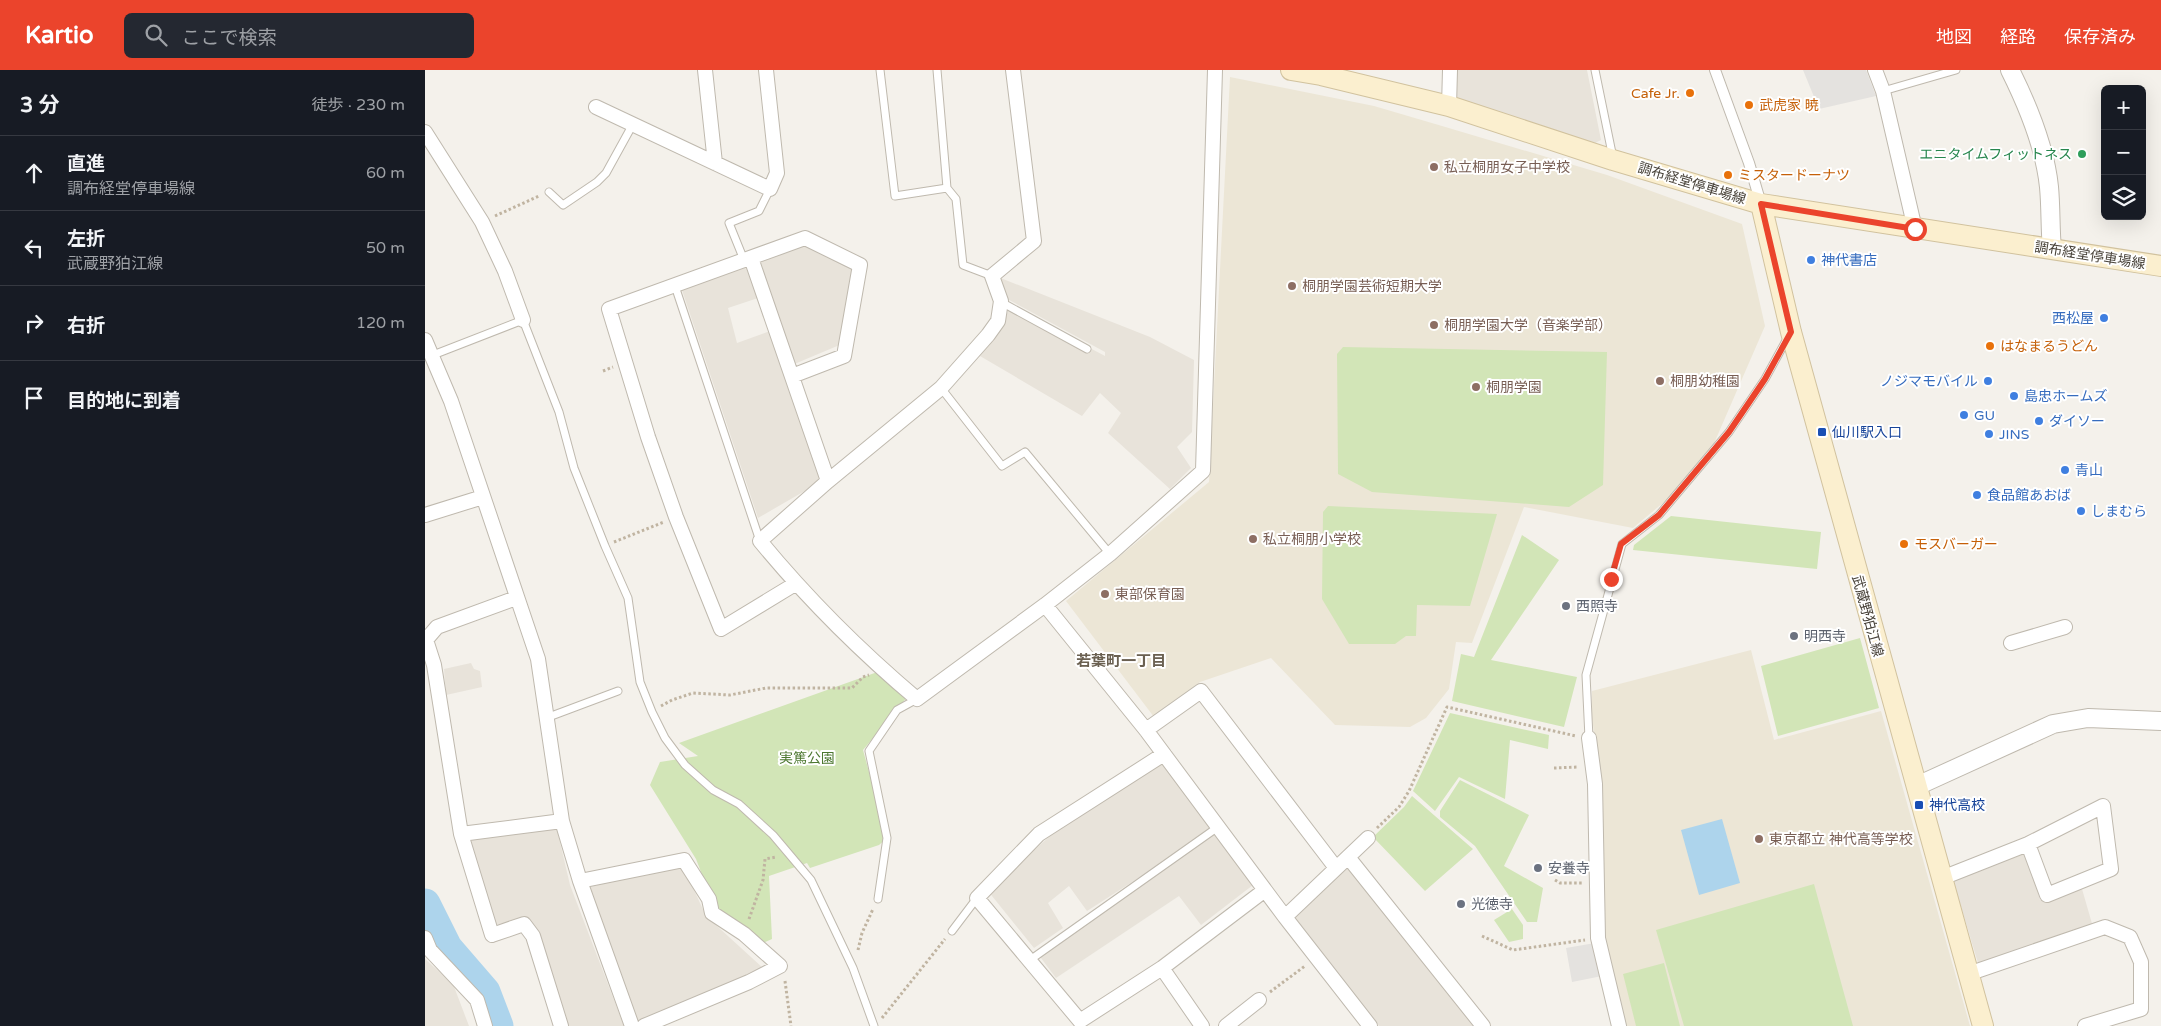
<!DOCTYPE html>
<html lang="ja">
<meta charset="utf-8">
<style>
:root{--surface:#171b24;--page:#242831;--text:#f1f3f6;--muted:#9ea1a6;--line:#363941;--accent:#eb442c}
body{margin:0;font-family:"Varela Round","Noto Sans JP",sans-serif;background:var(--page);color:var(--text)}
.controls{position:absolute;right:15px;top:15px;display:grid;overflow:hidden;border-radius:8px;box-shadow:0 5px 20px #0002}
.controls button{width:45px;height:45px;display:grid;place-items:center;padding:0;border:0;border-bottom:1px solid var(--line);background:var(--surface);color:var(--text);font:25px sans-serif}
.stop{position:absolute;width:15px;height:15px;margin:-11px;border:4px solid #eb442c;border-radius:50%;background:#fff}
.stop.end{background:#eb442c;border-color:#fff;box-shadow:0 1px 5px #0008}
.list{margin:0;padding:0;list-style:none}
h2{display:flex;justify-content:space-between;align-items:center;height:65px;margin:0;padding:0 20px;font-size:21px}
h2 small{font-size:16px;font-weight:400;color:var(--muted)}
.list li{display:grid;grid-template-columns:32px 1fr auto;gap:15px;align-items:center;box-sizing:border-box;height:75px;padding:0 20px;border-top:1px solid var(--line)}
.list b{display:block;font-size:19px;white-space:nowrap}
.list p{margin:0;font-size:16px;white-space:nowrap;color:var(--muted)}
.list em{font-size:16px;font-style:normal;color:var(--muted)}
.icon{flex:none;width:28px;height:28px;fill:none;stroke:currentColor;stroke-width:2;stroke-linecap:round;stroke-linejoin:round}
.map{position:relative;flex:none;width:1736px;height:956px;overflow:hidden}
header{display:flex;align-items:center;gap:30px;box-sizing:border-box;height:70px;padding:0 25px;background:var(--accent);color:#fff}
header strong{font-size:24px}
nav{display:flex;gap:28px;margin-inline-start:auto;font-size:18px}
.search{width:350px;height:45px;background:var(--page);display:flex;align-items:center;gap:12px;box-sizing:border-box;padding:0 18px;border-radius:8px;color:var(--muted);font-size:19px}
main{display:flex}
aside{flex:1;background:var(--surface)}
.map>svg:first-child{display:block}
.residential{fill:#e8e3da}
.education{fill:#ece6d6}
.green{fill:#d2e5b7}
.parking{fill:#e4e2df}
.water{fill:#add4ec}
.lines{fill:none;stroke-linecap:round;stroke-linejoin:round}
.river{stroke:#add4ec;stroke-width:31}
.service-casing{stroke:#bfb9ae;stroke-width:9}
.pedestrian-casing{stroke:#bfb9ae;stroke-width:12}
.minor-casing{stroke:#bfb9ae;stroke-width:16}
.tertiary-casing{stroke:#bfb9ae;stroke-width:20}
.secondary-casing{stroke:#d1c29e;stroke-width:22}
.path{stroke:#c0b4a1;stroke-width:3;stroke-dasharray:2.5 2.5;stroke-linecap:butt}
.service{stroke:#fff;stroke-width:7}
.pedestrian{stroke:#fff;stroke-width:10}
.minor{stroke:#fff;stroke-width:14}
.tertiary{stroke:#fff;stroke-width:18}
.secondary{stroke:#fbefcf;stroke-width:20}
.route{stroke:#eb442c;stroke-width:6}
.food-dot{fill:#e8710a;stroke:#fff;stroke-width:2}
.leisure-dot{fill:#2e9e5b;stroke:#fff;stroke-width:2}
.education-dot{fill:#8d6e63;stroke:#fff;stroke-width:2}
.shop-dot{fill:#3f7fe0;stroke:#fff;stroke-width:2}
.transit-dot{fill:#1a4fb4;stroke:#fff;stroke-width:2}
.worship-dot{fill:#6b7280;stroke:#fff;stroke-width:2}
.labels{text-anchor:middle;stroke-width:4;stroke-linejoin:round;paint-order:stroke}
.food-label{font-size:14px;fill:#c56008;stroke:#fff;text-anchor:start}
.leisure-label{font-size:14px;fill:#27864d;stroke:#fff;text-anchor:end}
.education-label{font-size:14px;fill:#785e54;stroke:#fff;text-anchor:start}
.street-label{font-size:14px;fill:#484239;stroke:#fff}
.shop-label{font-size:14px;fill:#366cbe;stroke:#fff;text-anchor:start}
.transit-label{font-size:14px;fill:#164399;stroke:#fff;text-anchor:start}
.worship-label{font-size:14px;fill:#5b616d;stroke:#fff;text-anchor:start}
.park-label{font-size:14px;fill:#4c7730;stroke:#fff}
.neighbourhood-label{font-size:15px;font-weight:bold;fill:#6a6051;stroke:#fff}
</style>
<header>
<strong>Kartio</strong>
<div class="search"><svg class="icon" aria-label="search" viewBox="0 0 24 24"><circle cx="10" cy="10" r="6"/><path d="M15 15l6 6"/></svg>ここで検索</div>
<nav><a>地図</a><a>経路</a><a>保存済み</a></nav>
</header>
<main>
<aside>
<h2>3 分<small>徒歩 · 230 m</small></h2>
<ul class="list">
<li><svg class="icon" aria-label="ahead" viewBox="0 0 24 24"><path d="M12 20V5M6 11l6-6 6 6"/></svg><div><b>直進</b><p>調布経堂停車場線</p></div><em>60 m</em></li>
<li><svg class="icon" aria-label="left" viewBox="0 0 24 24"><path d="M17 20v-9H6M10 6l-5 5 5 5"/></svg><div><b>左折</b><p>武蔵野狛江線</p></div><em>50 m</em></li>
<li><svg class="icon" aria-label="right" viewBox="0 0 24 24"><path d="M7 20v-9h11M14 6l5 5-5 5"/></svg><div><b>右折</b></div><em>120 m</em></li>
<li><svg class="icon" aria-label="arrive" viewBox="0 0 24 24"><path d="M6 21V4h12l-3 4 3 4H6"/></svg><div><b>目的地に到着</b></div></li>
</ul>
</aside>
<div class="map">
<svg width="1736" height="956" viewBox="0 0 1736 956">
<rect width="100%" height="100%" fill="#f4f1eb"/>
<!-- residential -->
<path class="residential" d="M1030,0H1162L1176,70L1170,73L1035,32L1030,23Z
M378,173L429,197L417,274L367,295L335,192Z
M324,193L336,227L303,238L312,273L345,261L397,411L333,448L257,220Z
M573,207L725,267L769,290L767,362L752,377L766,398L745,419L683,363L696,343L675,323L657,346L555,286L570,265L586,236L680,286V282L573,224Z
M46,593L49,599L55,601L57,617L21,625L19,599Z
M737,692L788,760L662,841L644,816L623,833L638,858L609,878L563,821L625,766Z
M131,755L145,815L199,956H139L102,849L68,855L45,768Z
M788,763L828,815L776,855L754,826L631,908L613,884Z
M1602,783L1615,830L1657,819L1668,857L1553,893L1528,810Z
M257,794L281,846L338,898L211,953L165,817Z
M920,794L1055,956H954L870,847Z
M0,889L28,914L44,956H0Z"/>
<!-- education -->
<path class="education" d="M805,7L949,36L1017,56L1182,105L1317,154L1340,256L1287,378L1245,427L1208,458L1099,437L1047,573L1031,572L1024,619L1001,648L985,657L910,655L846,588L775,612L729,647L641,531L784,412Z
M1326,580L1349,670L1456,641L1545,956H1200L1178,870L1176,710L1167,648V621Z"/>
<!-- green -->
<path class="green" d="M918,277L1182,282L1178,415L1144,437L947,422L913,404L912,284Z
M903,436L1072,444L1045,536L992,535L991,566H981L970,574H924L897,529L898,442Z
M1246,446L1396,462L1392,499L1208,480L1209,475Z
M1097,465L1134,490L1066,590L1152,607L1139,657L1027,631L1036,584L1049,587Z
M1435,568L1454,638L1353,666L1336,596Z
M458,600L483,626L438,680L462,768L454,775L385,798L382,793L344,806L347,869L338,873L291,841L271,789L225,715L235,692L273,686L254,673Z
M1025,643L1124,665L1123,679L1085,670L1080,729L1034,707L1010,741L988,721Z
M1035,710L1104,745L1079,796L1118,818L1112,852H1102L1050,776L1015,747V741Z
M987,726L1048,779L1000,821L948,767L979,737Z
M1389,814L1428,956H1259L1231,860Z
M1087,839L1098,855V869L1084,872L1069,850Z
M1239,893L1255,956H1211L1198,904Z"/>
<!-- parking -->
<path class="parking" d="M1378,0H1441L1451,26L1394,39Z
M1170,873L1177,906L1147,912L1141,878Z"/>
<!-- water -->
<path class="water" d="M1297,749L1315,813L1274,825L1256,760Z"/>
<g class="lines">
<!-- river -->
<path class="river" d="M0,834L22,878L60,922L73,956"/>
<!-- service casing -->
<g class="service-casing">
<path id="service" d="M455,0L470,126L522,118
M512,0L522,118L531,129L538,195L567,206
M1170,0L1188,88
M1458,21L1531,0
M124,122L138,135L172,112L181,103L208,54
M319,190L304,153L334,141L345,119
M250,216L335,471
M576,232L662,279
M8,285L98,250L134,342L149,398L180,476L203,528L215,612L227,642L240,668L260,695L288,720L314,734L348,765L386,810L428,898L449,956
M516,318L577,396L600,382L685,484
M121,648L193,621
M1164,668L1161,605L1197,474L1234,445L1304,362L1340,309L1363,267
M453,829L462,768L444,681L472,640L492,629
M527,861L552,828
M605,890L793,757"/>
</g>
<!-- pedestrian casing -->
<g class="pedestrian-casing">
<path id="pedestrian" d="M1290,0L1324,93L1336,134"/>
</g>
<!-- minor casing -->
<g class="minor-casing">
<path id="minor" d="M280,0L290,93
M588,0L609,171L567,206L576,231L573,251L563,265L516,318L403,411L335,471C382,528 435,581 492,629L620,535L685,484L778,401L790,0
M1450,0L1458,21L1490,159
M1024,36L1025,0
M171,37L345,119L352,103L341,0
M0,62L57,152L80,201L98,250
M326,188L403,411
M0,270L26,331L113,589L137,751L155,811L207,956
M367,306L419,286L435,195L380,168L184,239L223,367L251,447L296,559L370,514
M0,445L58,427
M620,535L721,660L860,847L945,956
M1,570L9,595L36,764L67,865L99,854L108,866L136,956
M0,571L12,557L91,528
M1586,573L1640,557
M721,660L776,621L911,798
M1164,668L1170,714L1173,868L1194,956
M739,684L614,764L552,828L655,951L737,898L840,820
M36,764L137,751
M923,787L1058,956
M1517,808L1603,774L1678,736L1686,799L1622,825L1603,774
M155,811L259,790L284,829L287,843L319,864L355,896L324,912L219,956
M860,847L943,768
M0,868L5,880L52,930L60,956
M737,898L777,956
M1543,904L1680,857L1705,867L1716,892V939L1660,956
M801,956L834,930"/>
</g>
<!-- tertiary casing -->
<g class="tertiary-casing">
<path id="tertiary" d="M1585,0C1603,36 1620,77 1624,117C1626,138 1625,159 1627,179
M1492,716L1628,654L1663,648L1736,651"/>
</g>
<!-- secondary casing -->
<g class="secondary-casing">
<path id="secondary" d="M866,0L896,5L1024,36L1188,90L1336,134L1736,196
M1336,134L1366,262L1558,956"/>
</g>
<!-- path -->
<path class="path" d="M70,146L114,126
M178,301L188,297
M189,472L239,452
M236,636L247,630L268,623L305,625L341,618H427L438,607L444,605
M1129,698L1153,697
M952,758L974,737L984,721L1022,637L1151,666
M1130,810L1135,813H1159
M324,849L338,810L340,789L351,787
M1057,866L1088,880L1160,870
M433,880L437,863L448,839
M360,911L366,956
M845,922L880,896
M457,948L520,869"/>
<!-- service -->
<use href="#service" class="service"/>
<!-- pedestrian -->
<use href="#pedestrian" class="pedestrian"/>
<!-- minor -->
<use href="#minor" class="minor"/>
<!-- tertiary -->
<use href="#tertiary" class="tertiary"/>
<!-- secondary -->
<use href="#secondary" class="secondary"/>
</g>
<g class="lines">
<!-- route -->
<path class="route" d="M1186,509L1196,474L1234,445L1304,362L1340,309L1366,262L1336,134L1490,159"/>
</g>
<!-- markers -->
<g class="food-dot">
<circle cx="1265" cy="23" r="5"/>
<circle cx="1324" cy="35" r="5"/>
<circle cx="1303" cy="105" r="5"/>
<circle cx="1565" cy="276" r="5"/>
<circle cx="1479" cy="474" r="5"/>
</g>
<circle class="leisure-dot" cx="1657" cy="84" r="5"/>
<g class="education-dot">
<circle cx="1009" cy="97" r="5"/>
<circle cx="867" cy="216" r="5"/>
<circle cx="1009" cy="255" r="5"/>
<circle cx="1235" cy="311" r="5"/>
<circle cx="1051" cy="317" r="5"/>
<circle cx="828" cy="469" r="5"/>
<circle cx="680" cy="524" r="5"/>
<circle cx="1334" cy="769" r="5"/>
</g>
<g class="shop-dot">
<circle cx="1386" cy="190" r="5"/>
<circle cx="1679" cy="248" r="5"/>
<circle cx="1563" cy="311" r="5"/>
<circle cx="1589" cy="326" r="5"/>
<circle cx="1539" cy="345" r="5"/>
<circle cx="1614" cy="351" r="5"/>
<circle cx="1564" cy="364" r="5"/>
<circle cx="1640" cy="400" r="5"/>
<circle cx="1552" cy="425" r="5"/>
<circle cx="1656" cy="441" r="5"/>
</g>
<g class="transit-dot">
<rect x="1392" y="357" width="10" height="10" rx="2.5"/>
<rect x="1489" y="730" width="10" height="10" rx="2.5"/>
</g>
<g class="worship-dot">
<circle cx="1141" cy="536" r="5"/>
<circle cx="1369" cy="566" r="5"/>
<circle cx="1113" cy="798" r="5"/>
<circle cx="1036" cy="834" r="5"/>
</g>
<g class="labels">
<!-- food labels -->
<g class="food-label">
<text x="1255" y="28" text-anchor="end">Cafe Jr.</text>
<text x="1334" y="40">武虎家 暁</text>
<text x="1313" y="110">ミスタードーナツ</text>
<text x="1575" y="281">はなまるうどん</text>
<text x="1489" y="479">モスバーガー</text>
</g>
<!-- leisure labels -->
<g class="leisure-label">
<text x="1647" y="89">エニタイムフィットネス</text>
</g>
<!-- education labels -->
<g class="education-label">
<text x="1019" y="102">私立桐朋女子中学校</text>
<text x="877" y="221">桐朋学園芸術短期大学</text>
<text x="1019" y="260">桐朋学園大学（音楽学部）</text>
<text x="1245" y="316">桐朋幼稚園</text>
<text x="1061" y="322">桐朋学園</text>
<text x="838" y="474">私立桐朋小学校</text>
<text x="690" y="529">東部保育園</text>
<text x="1344" y="774">東京都立 神代高等学校</text>
</g>
<!-- street labels -->
<g class="street-label">
<text transform="translate(1267 113) rotate(17)" y="5">調布経堂停車場線</text>
<text transform="translate(1665 185) rotate(9)" y="5">調布経堂停車場線</text>
<text transform="translate(1443 546) rotate(75)" y="5">武蔵野狛江線</text>
</g>
<!-- shop labels -->
<g class="shop-label">
<text x="1396" y="195">神代書店</text>
<text x="1669" y="253" text-anchor="end">西松屋</text>
<text x="1553" y="316" text-anchor="end">ノジマモバイル</text>
<text x="1599" y="331">島忠ホームズ</text>
<text x="1549" y="350">GU</text>
<text x="1624" y="356">ダイソー</text>
<text x="1574" y="369">JINS</text>
<text x="1650" y="405">青山</text>
<text x="1562" y="430">食品館あおば</text>
<text x="1666" y="446">しまむら</text>
</g>
<!-- transit labels -->
<g class="transit-label">
<text x="1407" y="367">仙川駅入口</text>
<text x="1504" y="740">神代高校</text>
</g>
<!-- worship labels -->
<g class="worship-label">
<text x="1151" y="541">西照寺</text>
<text x="1379" y="571">明西寺</text>
<text x="1123" y="803">安養寺</text>
<text x="1046" y="839">光徳寺</text>
</g>
<!-- park labels -->
<g class="park-label">
<text x="382" y="693">実篤公園</text>
</g>
<!-- neighbourhood labels -->
<g class="neighbourhood-label">
<text x="696" y="596">若葉町一丁目</text>
</g>
</g>
</svg>
<div class="controls">
<button>+</button>
<button>−</button>
<button><svg class="icon" aria-label="layers" viewBox="0 0 24 24"><path d="M12 4l9 5-9 5-9-5zM3 14l9 5 9-5"/></svg></button>
</div>
<div class="stop" style="left:1490px;top:159px"></div>
<div class="stop end" style="left:1186px;top:509px"></div>
</div>
</main>
